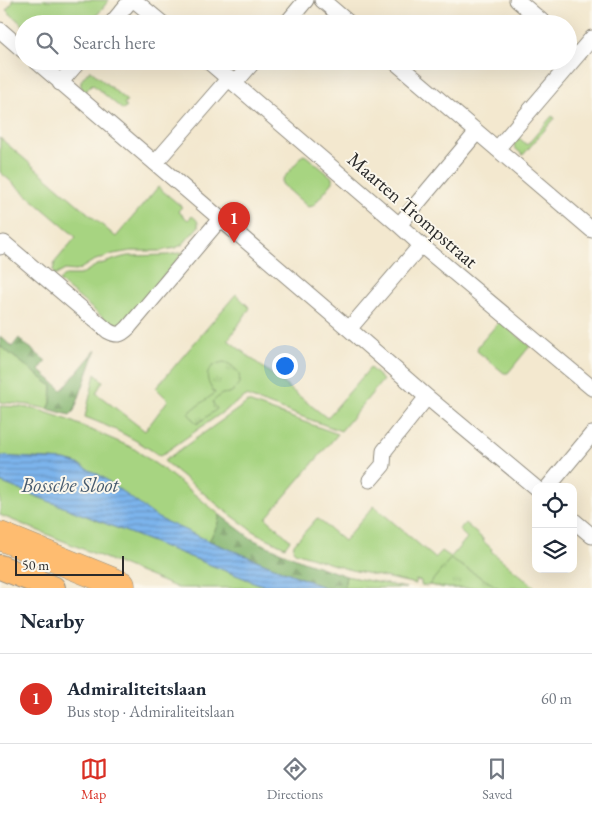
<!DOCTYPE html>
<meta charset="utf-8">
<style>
:root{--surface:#fff;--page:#f2f2f3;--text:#1f2937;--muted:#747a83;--line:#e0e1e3;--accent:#d93025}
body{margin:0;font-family:"EB Garamond",serif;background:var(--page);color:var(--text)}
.controls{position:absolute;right:15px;bottom:15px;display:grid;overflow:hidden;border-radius:10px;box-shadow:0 5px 20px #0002}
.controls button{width:45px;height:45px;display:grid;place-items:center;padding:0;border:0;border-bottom:1px solid var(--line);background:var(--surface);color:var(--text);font:25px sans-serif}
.scale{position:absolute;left:15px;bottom:12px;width:109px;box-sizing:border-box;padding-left:5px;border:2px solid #2b2b2b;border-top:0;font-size:14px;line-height:18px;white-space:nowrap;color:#2b2b2b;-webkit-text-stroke:4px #fbf7ec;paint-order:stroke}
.you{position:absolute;left:284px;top:365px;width:18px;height:18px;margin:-12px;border:4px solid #fff;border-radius:50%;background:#1a73e8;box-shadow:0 0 0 8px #1a73e833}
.badge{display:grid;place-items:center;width:32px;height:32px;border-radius:50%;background:var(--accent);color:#fff;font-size:16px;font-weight:700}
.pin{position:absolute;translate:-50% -41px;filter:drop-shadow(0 1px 2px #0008)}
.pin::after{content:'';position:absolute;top:26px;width:18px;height:15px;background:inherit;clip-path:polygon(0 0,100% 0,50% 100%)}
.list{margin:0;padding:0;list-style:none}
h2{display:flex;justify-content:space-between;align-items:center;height:65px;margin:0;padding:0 20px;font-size:21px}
h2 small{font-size:16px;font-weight:400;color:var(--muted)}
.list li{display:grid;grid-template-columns:32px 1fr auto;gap:15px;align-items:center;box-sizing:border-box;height:90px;padding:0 20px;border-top:1px solid var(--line)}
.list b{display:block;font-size:19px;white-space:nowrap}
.list p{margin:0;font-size:16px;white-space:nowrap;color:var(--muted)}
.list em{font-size:16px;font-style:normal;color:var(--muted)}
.icon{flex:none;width:28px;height:28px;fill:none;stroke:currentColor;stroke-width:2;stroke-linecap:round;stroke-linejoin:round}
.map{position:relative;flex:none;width:592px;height:588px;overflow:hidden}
.search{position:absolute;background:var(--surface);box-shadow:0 5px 20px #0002;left:15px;right:15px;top:15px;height:55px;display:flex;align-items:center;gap:12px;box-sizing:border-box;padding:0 18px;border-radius:28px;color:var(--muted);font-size:19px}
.sheet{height:155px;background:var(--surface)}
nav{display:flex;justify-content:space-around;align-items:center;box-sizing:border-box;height:70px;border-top:1px solid var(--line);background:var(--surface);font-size:14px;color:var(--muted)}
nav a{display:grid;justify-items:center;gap:2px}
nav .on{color:var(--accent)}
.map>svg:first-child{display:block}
.grass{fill:#a7d481;stroke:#698056}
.forest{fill:url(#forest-firs);stroke:#58704d}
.park{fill:url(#park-tufts);stroke:#698056}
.water{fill:url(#water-rules);stroke:#54708c}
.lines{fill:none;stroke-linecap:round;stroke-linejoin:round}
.street-casing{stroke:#8f8a7d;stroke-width:17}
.primary-casing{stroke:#8f8a7d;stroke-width:26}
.highway-casing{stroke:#8f8a7d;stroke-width:29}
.street{stroke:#fff;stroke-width:15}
.primary{stroke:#febc70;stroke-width:24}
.highway{stroke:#febc70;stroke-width:28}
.labels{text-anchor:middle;stroke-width:4;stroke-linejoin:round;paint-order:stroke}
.street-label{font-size:20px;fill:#2b2b2b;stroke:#fbf7ec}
.water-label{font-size:21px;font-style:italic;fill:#475b6f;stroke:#fbf7ec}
</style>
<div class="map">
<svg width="592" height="588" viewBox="0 0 592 588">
<defs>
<pattern id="forest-firs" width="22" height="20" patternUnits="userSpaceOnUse" patternTransform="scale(1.25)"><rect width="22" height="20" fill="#85b66f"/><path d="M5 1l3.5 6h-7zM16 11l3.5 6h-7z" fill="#6d945b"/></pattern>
<pattern id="park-tufts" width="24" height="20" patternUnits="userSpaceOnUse" patternTransform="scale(1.25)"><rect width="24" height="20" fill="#a7d481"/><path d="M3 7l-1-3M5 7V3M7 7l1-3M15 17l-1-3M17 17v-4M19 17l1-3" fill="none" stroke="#90b670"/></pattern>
<pattern id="water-rules" width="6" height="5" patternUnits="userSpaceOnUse" patternTransform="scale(1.25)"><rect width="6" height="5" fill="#7cb4ec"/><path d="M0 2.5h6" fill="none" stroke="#6693bf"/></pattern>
</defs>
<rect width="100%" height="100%" fill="#fbf7ec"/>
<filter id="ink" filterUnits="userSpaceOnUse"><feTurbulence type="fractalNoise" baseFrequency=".02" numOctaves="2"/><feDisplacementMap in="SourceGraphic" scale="10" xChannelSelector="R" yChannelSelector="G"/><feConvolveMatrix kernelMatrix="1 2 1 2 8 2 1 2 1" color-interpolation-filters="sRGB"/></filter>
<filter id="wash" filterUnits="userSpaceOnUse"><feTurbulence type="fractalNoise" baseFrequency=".0096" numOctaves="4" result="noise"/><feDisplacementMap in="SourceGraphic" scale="20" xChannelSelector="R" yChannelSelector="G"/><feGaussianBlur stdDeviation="1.12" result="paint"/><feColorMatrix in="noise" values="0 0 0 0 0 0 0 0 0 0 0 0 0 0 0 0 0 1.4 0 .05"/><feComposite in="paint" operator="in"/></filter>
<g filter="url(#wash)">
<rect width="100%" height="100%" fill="#f3e8cf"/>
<!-- grass -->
<path class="grass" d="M12,0H109L90,24H24V26L6,10L13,2Z
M90,70L127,101L124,105L127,107L123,110L92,84L85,92C76,83 83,78 90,70Z
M552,116L555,118L523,155L515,148L514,144L519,138L527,145Z
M0,138L116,237L158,187L182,207L178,211L188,220L192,216C196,219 199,221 198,227L182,245L175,248L159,251H131L113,254L93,261L80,269L75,271L65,270L54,276L53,270L55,262L76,237L0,172Z
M303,155L306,156L333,178V182L313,206L308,207L282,184V180Z
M184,252L123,324L118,326L112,325L59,281L65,275H80L97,265L123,257L129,256L168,255Z
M236,294L250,308L228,340L327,418L370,368L383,380L341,431L246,396L160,456C137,440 112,427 85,417L95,374L103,381L96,393L145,431L168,400L156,388Z
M499,322H501L530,346L508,373H504L477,351L478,346Z
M0,346L52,386L51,403L48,409L29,405L0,402Z
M248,402L338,434L266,518L290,540L285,547L256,533L224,510L164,461Z
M0,406L22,407L39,410L66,419L133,448L167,472L220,515L217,526L209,541L157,518L101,476L76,463L64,460L0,456Z
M0,482L269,588H178L0,515Z
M374,506L435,558L442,551L451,557L467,538L459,530L465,523L484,540L483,541L492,549L491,551L536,588H448L429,585L427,586L421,585V581L416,580V584L347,569L295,552L293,550L294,544L317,518L344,541Z
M346,576L406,588H344Z"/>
<!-- forest -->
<path class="forest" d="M0,336L12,347L19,338L26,345L32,349V350L46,361L39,370L62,390L96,350L74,411L70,415L48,409L51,403L52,386L0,346Z
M220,515L252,539L265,545L303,561L346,576L344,588H326L209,541L217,526Z"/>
<!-- park -->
<path class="park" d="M224,362C237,366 246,379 234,390C230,394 227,393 222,394C219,396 215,400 212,402L217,409L197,424L188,413L215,393C203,379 205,365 224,362Z
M450,559L499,588H448L429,585Z"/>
<!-- water -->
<path class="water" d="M0,456L64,460L76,463L101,476L158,518L209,541L326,588H269L0,482Z"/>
</g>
<g filter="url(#ink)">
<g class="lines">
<!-- street casing -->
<g class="street-casing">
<path id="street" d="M134,0L163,24
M322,0L350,24
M517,0L545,24
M111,24L131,0
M286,24L306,0
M0,30L24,51
M36,61L349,329L427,397L536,488
M208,61L399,225L421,245L592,388
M394,61L592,230
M60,83L79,61
M235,83L254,61
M497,149L592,38
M155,163L229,78
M399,225L477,132
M0,247L4,243L108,331C117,336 121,335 128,328L220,219
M349,329L421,245
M370,480L383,465L384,451L427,397
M548,487L592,434
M573,520L592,536"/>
</g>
<!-- primary casing -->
<g class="primary-casing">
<path id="primary" d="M0,567L53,588"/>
</g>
<!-- highway casing -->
<g class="highway-casing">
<path id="highway" d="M0,536L121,585"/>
</g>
<!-- street -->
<use href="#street" class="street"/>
<!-- primary -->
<use href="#primary" class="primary"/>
<!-- highway -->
<use href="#highway" class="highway"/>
</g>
</g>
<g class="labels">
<!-- street labels -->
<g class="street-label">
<text transform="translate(413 210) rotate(41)" y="7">Maarten Trompstraat</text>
</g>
<!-- water labels -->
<g class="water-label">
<text x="70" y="492">Bossche Sloot</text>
</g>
</g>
</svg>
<div class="controls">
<button><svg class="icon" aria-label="locate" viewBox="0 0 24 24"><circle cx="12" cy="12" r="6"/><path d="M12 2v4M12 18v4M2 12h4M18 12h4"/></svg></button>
<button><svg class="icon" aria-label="layers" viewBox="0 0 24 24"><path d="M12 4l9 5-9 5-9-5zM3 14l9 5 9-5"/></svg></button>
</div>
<div class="scale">50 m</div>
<div class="you"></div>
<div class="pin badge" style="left:234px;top:243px">1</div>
<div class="search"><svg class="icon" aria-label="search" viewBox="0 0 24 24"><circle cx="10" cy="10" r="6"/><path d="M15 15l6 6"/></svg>Search here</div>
</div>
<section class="sheet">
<h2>Nearby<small></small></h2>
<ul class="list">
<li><span class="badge">1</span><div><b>Admiraliteitslaan</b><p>Bus stop · Admiraliteitslaan</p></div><em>60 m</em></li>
</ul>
</section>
<nav>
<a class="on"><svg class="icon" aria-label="map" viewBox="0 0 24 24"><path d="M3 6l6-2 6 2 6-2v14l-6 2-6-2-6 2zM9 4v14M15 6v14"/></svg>Map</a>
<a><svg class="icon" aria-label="directions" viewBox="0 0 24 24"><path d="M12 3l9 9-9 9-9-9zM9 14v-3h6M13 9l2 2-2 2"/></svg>Directions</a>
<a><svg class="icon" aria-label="saved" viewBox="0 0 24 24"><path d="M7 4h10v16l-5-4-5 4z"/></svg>Saved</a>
</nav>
